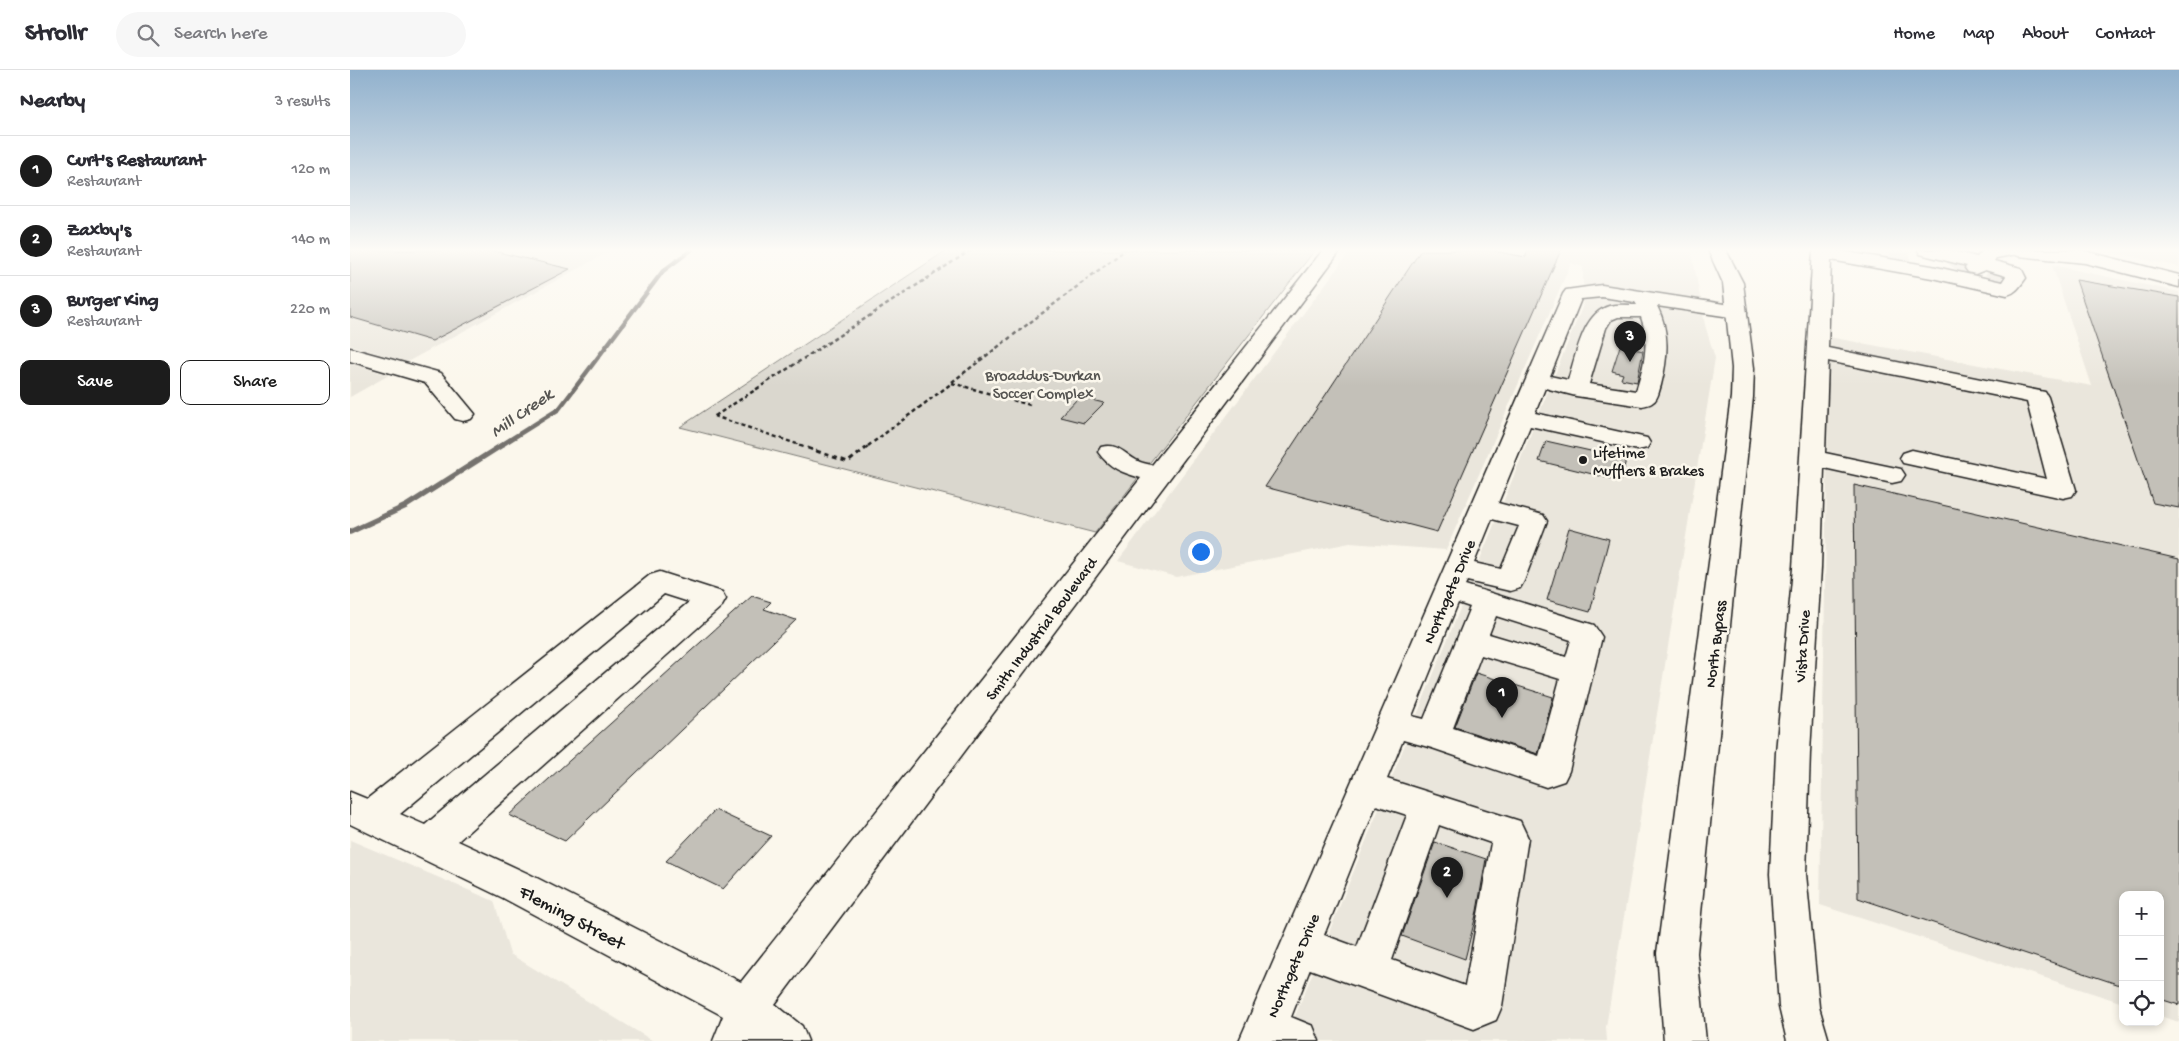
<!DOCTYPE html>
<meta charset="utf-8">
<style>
:root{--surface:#fff;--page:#f7f7f7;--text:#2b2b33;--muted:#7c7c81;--line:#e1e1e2;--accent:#1c1c1c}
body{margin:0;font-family:"Gochi Hand",sans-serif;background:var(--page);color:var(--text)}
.controls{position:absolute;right:15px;bottom:15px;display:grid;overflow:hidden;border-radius:10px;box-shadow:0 2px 8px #0003}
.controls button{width:45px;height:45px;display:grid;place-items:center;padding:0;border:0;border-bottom:1px solid var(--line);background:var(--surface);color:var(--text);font:25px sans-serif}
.you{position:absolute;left:850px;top:481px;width:18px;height:18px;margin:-12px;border:4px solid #fff;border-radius:50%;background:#1a73e8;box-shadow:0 0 0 8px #1a73e833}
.badge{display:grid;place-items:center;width:32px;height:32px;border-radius:50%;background:var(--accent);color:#fff;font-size:16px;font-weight:700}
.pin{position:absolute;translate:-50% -41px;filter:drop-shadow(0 1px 2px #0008)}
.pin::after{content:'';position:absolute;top:26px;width:18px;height:15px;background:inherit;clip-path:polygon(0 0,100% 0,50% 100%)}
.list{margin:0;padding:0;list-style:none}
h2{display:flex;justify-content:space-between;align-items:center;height:65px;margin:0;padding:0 20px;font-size:21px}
h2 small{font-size:16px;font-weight:400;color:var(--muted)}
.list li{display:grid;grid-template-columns:32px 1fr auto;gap:15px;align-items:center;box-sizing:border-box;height:70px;padding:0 20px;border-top:1px solid var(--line)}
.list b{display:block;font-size:19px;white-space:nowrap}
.list p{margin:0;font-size:16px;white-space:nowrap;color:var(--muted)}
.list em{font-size:16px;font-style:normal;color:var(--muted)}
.actions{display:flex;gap:10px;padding:15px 20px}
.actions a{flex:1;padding:11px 0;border:1px solid var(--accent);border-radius:10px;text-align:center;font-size:18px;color:var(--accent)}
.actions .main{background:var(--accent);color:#fff}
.icon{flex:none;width:28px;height:28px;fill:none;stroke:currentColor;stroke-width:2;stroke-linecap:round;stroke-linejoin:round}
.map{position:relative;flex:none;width:1829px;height:971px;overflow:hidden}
header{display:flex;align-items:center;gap:30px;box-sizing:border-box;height:70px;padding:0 25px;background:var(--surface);border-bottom:1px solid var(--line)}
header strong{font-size:24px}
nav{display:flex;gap:28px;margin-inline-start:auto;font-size:18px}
.search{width:350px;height:45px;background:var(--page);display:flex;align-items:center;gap:12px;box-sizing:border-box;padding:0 18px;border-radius:28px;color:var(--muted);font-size:19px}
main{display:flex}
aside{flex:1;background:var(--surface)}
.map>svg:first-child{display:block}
.built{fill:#eae6dc}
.green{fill:#dad7ce;stroke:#7b7a75}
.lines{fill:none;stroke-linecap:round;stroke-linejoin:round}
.stream-far1{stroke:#74726e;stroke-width:4.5}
.stream{stroke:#74726e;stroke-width:5.5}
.building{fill:#c3c0b8;stroke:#1c1c1c}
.minor-tunnel{stroke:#dad6cd;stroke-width:21;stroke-dasharray:21 11;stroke-linecap:butt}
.minor-casing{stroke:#1c1c1c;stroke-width:3}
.major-casing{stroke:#1c1c1c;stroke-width:3}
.highway-casing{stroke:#1c1c1c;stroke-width:3}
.path-far1{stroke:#1c1c1c;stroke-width:2.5;stroke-dasharray:4 3;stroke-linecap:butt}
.path{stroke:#1c1c1c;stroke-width:3;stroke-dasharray:5 4;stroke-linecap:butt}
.minor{fill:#fbf7ec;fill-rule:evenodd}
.major{fill:#fbf7ec;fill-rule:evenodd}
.highway{fill:#fbf7ec;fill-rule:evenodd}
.poi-dot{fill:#1c1c1c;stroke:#fbf7ec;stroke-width:2}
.labels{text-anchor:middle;stroke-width:5;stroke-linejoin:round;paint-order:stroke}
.park-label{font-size:16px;fill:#555451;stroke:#fbf7ec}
.poi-label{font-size:16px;fill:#1c1c1c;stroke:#fbf7ec;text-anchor:start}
.street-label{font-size:16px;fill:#1c1c1c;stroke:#fbf7ec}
.water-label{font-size:18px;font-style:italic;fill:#575653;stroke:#fbf7ec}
.near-street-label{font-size:19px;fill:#1c1c1c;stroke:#fbf7ec}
</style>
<header>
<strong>Strollr</strong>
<div class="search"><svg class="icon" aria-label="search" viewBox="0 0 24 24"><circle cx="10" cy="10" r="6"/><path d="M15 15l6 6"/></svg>Search here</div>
<nav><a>Home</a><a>Map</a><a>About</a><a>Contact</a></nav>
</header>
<main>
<aside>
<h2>Nearby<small>3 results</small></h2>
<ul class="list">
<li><span class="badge">1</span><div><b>Curt's Restaurant</b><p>Restaurant</p></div><em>120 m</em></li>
<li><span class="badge">2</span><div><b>Zaxby's</b><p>Restaurant</p></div><em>140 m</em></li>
<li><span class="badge">3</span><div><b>Burger King</b><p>Restaurant</p></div><em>220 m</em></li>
</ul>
<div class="actions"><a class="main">Save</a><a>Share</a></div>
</aside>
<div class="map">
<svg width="1829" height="971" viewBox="0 0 1829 971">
<rect width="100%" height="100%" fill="#fbf7ec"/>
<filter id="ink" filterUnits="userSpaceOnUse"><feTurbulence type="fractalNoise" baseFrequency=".02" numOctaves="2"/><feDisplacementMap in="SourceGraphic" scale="10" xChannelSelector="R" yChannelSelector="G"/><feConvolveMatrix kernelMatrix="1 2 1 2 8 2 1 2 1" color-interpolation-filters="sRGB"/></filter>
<g filter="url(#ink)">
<!-- built -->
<path class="built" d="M0,180H262L57,292L0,275Z
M1001,180H1340L1342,183L1355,255L1365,288L1256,957L1257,971H935L1233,235V197L1221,193L1096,480L1000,473L826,507L768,491Z
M1752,180H1829V197Z
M1702,195L1829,222V952L1810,946V825H1773V933L1470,835L1479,267L1742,316Z
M0,293L39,305L0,327Z
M0,770L144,831L160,884L303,971H0Z"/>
<!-- green -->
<path class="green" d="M597,180H965L745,463L330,357Z"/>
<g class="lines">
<!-- stream-far1 -->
<path class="stream-far1" d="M150,376L209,339L313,201L341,180"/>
<!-- stream -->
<path class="stream" d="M0,462L56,436L152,375"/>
</g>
<!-- building -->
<path class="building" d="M0,180H139L220,199L82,271L0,247Z
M1071,180H1138L1176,187L1177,180H1211L1087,462L915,417Z
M1726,210L1829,227V438L1803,433Z
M1270,276L1293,281L1287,312L1271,309L1273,304L1262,301Z
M729,327L754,333L734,353L710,347Z
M1196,371L1276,389L1271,411L1189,391Z
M1504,415L1829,489V935L1810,929V825H1773V916L1508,828Z
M1219,458L1259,469L1240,542L1197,530Z
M402,526L421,532L414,539L446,550L215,771L159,745Z
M1126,603L1203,627L1188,684L1105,657Z
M365,740L421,766L373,819L316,791Z
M1085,772L1136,789L1127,841L1115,889L1052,866Z"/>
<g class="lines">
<!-- minor-tunnel -->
<path class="minor-tunnel" d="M1549,180L1550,194
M1605,199L1609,194
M1644,211L1648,205"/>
<!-- minor casing -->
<g class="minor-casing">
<path id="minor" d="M973,180H991L425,934L452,956L458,971H363L373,946L153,828L0,754V722L17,729L300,505L310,502L372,522L376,529L372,536L108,771L179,804L391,912L791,408C773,403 759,398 748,382L751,377C768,373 773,383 786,390C791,393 797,394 802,395ZM314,524L339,532L75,755L50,744Z
M1463,180H1484L1582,196L1652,212L1656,206L1635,200L1625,204L1618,202L1615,198L1617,196L1570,184L1568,180H1598L1627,187L1633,180H1669L1667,184L1646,188L1644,191L1671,198L1676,208C1670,216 1666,223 1657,225L1582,208L1481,190L1478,278L1695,322L1698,327L1726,420L1722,426L1713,428L1553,393L1550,388L1553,383L1562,380L1697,409L1677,332L1478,291L1475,383L1551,399L1555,405L1551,411L1542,413L1474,398L1471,498L1460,682L1456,804L1469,937L1479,971H1437L1429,937L1420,804L1426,682L1443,498Z
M1252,215L1387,236L1394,238L1397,242L1394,246L1387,248L1307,236C1320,262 1318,287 1311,315C1309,321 1308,329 1303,332C1300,335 1296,335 1292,336L1226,326L1195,318L1185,343L1297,368L1300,373L1297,378L1288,380L1180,356L1148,433L1193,445L1197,451L1174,511L1170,518L1160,521L1117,511L1115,515L1244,555L1252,567L1219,701L1214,711L1196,717L1082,678L1053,670L1037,709L1170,751L1178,768L1152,936L1146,950L1124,959L960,899L941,947L963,956L969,971H889L1213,224L1216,220ZM1252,227L1285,232L1287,235C1278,235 1267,234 1259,236C1232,244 1226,287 1218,310L1200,306L1231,229ZM1268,247H1291C1300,273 1294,296 1286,321L1239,314L1256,258L1261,250ZM1142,449L1169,456L1151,499L1124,493ZM1108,533L1120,537L1074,649L1062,646ZM1146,546L1221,570L1216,587L1139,564ZM1131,585L1210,609L1189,686L1103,658ZM1026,735L1057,745L1007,877L974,865ZM1089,755L1141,773L1115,916L1042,890Z
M0,278L91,303L125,344L121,349L113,351L105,349L75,313L0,291Z"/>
</g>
<!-- major casing -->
<g class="major-casing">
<path id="major" d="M1660,180H1731L1829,205V217L1735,193L1669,186L1662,184Z"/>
</g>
<!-- highway casing -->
<g class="highway-casing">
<path id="highway" d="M1358,180H1376L1393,213L1404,298L1403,327L1347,883L1356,971H1314L1307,883L1381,327L1382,298L1373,213Z"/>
</g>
<!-- path-far1 -->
<path class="path-far1" d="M602,312L775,180
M364,346L453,376
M365,346L621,180
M518,376L602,313L680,335"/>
<!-- path -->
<path class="path" d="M449,375L498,392L520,375"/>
<!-- minor -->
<use href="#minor" class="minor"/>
<!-- major -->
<use href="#major" class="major"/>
<!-- highway -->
<use href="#highway" class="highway"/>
</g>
</g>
<!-- sky -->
<linearGradient id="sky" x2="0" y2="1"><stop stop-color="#91b1cd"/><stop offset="0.57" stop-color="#fdfbf6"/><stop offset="1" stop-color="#fdfbf6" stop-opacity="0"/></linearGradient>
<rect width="1829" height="316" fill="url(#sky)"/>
<!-- markers -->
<circle class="poi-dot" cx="1233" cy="390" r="5"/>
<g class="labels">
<!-- park labels -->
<g class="park-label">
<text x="693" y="310">Broaddus-Durkan<tspan x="693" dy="18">Soccer Complex</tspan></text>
</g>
<!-- poi labels -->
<g class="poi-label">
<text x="1243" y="387">Lifetime<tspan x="1243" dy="18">Mufflers &amp; Brakes</tspan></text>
</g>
<!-- street labels -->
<g class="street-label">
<text transform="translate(1098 521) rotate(-67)" y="6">Northgate Drive</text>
<text transform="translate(690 558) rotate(-53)" y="6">Smith Industrial Boulevard</text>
<text transform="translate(1364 574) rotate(-83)" y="6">North Bypass</text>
<text transform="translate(1451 576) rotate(-86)" y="6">Vista Drive</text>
<text transform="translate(942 895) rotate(-67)" y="6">Northgate Drive</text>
</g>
<!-- water labels -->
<g class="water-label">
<text transform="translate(171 342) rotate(-35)" y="6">Mill Creek</text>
</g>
<!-- near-street labels -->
<g class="near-street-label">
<text transform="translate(223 846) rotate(28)" y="7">Fleming Street</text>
</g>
</g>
</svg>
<div class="controls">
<button>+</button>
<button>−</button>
<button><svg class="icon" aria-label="locate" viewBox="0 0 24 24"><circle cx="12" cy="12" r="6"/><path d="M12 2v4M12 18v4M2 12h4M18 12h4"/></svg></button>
</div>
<div class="you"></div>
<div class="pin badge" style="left:1152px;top:648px">1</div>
<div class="pin badge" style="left:1097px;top:828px">2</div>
<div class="pin badge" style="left:1280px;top:292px">3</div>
</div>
</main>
